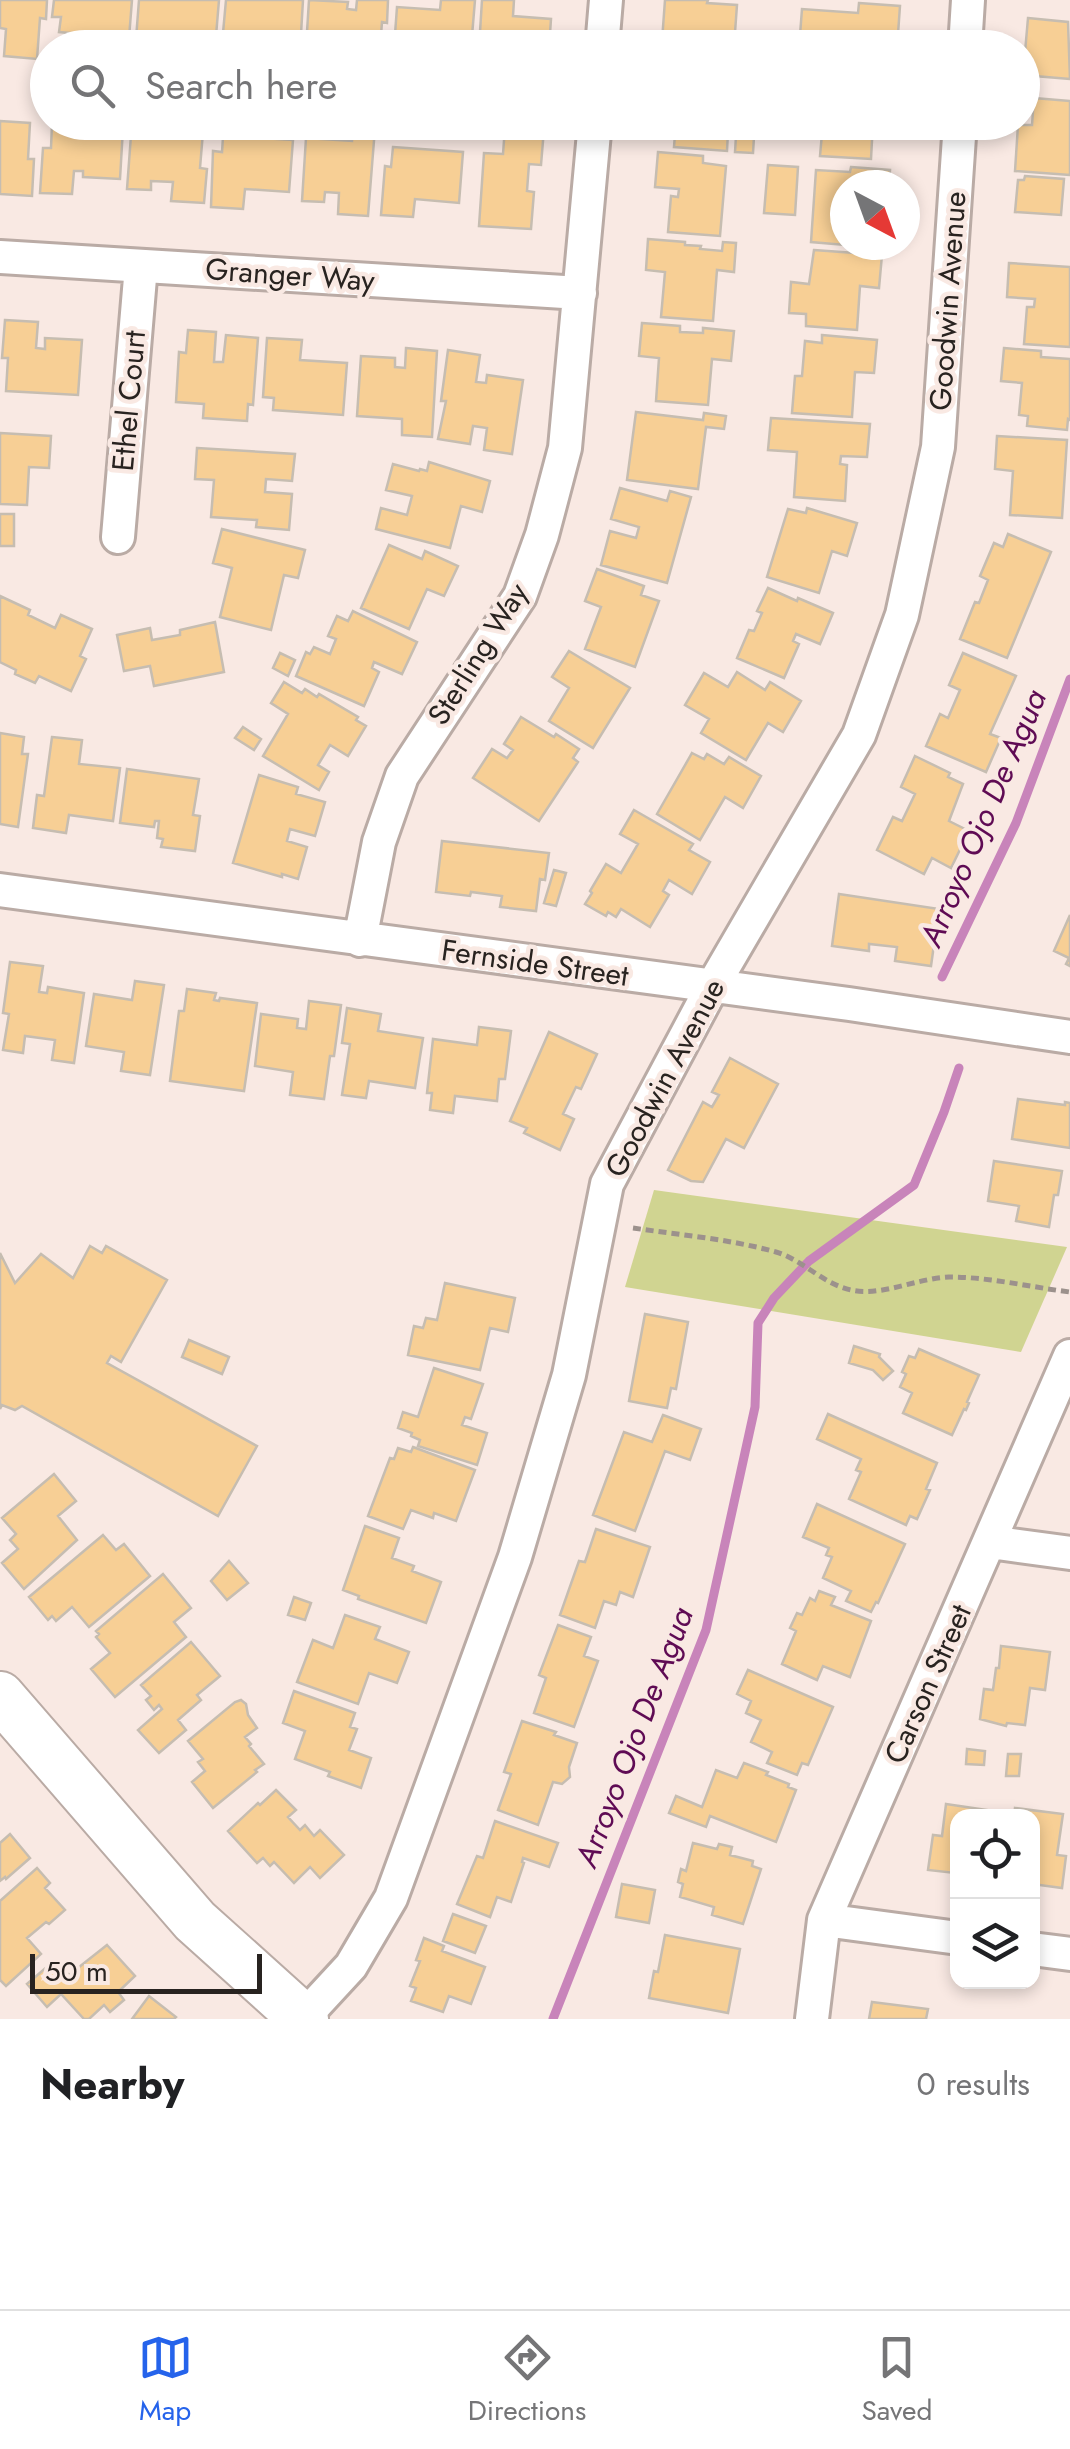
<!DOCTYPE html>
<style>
:root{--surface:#fff;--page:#f6f6f6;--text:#202124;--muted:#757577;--line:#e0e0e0;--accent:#2563eb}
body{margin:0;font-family:Jost,sans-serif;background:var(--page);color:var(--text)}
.controls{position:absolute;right:30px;bottom:30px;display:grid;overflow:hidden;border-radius:20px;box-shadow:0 5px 15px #0003}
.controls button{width:90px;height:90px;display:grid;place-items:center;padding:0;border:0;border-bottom:2px solid var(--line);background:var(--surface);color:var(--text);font:50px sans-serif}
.compass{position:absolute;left:830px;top:170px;width:90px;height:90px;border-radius:50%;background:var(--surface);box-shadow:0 5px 15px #0003;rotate:139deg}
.scale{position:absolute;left:30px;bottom:25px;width:232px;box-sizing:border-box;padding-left:10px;border:5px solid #282320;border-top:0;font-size:28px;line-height:35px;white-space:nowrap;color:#282320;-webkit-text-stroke:8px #f9e9e3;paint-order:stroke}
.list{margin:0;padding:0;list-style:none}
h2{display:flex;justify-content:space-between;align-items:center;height:130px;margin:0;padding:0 40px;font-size:42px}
h2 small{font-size:32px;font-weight:400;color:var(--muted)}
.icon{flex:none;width:55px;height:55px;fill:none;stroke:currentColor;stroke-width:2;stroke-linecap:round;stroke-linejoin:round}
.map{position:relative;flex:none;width:1070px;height:2019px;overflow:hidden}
.search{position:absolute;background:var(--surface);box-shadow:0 5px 15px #0003;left:30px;right:30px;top:30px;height:110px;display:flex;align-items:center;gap:25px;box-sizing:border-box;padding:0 35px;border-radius:55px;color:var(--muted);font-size:38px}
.sheet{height:290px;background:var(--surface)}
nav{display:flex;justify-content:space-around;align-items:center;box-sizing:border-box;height:140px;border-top:2px solid var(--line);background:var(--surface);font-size:28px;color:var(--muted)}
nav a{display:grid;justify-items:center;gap:5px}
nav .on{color:var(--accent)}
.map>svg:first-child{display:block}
.green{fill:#d0d491}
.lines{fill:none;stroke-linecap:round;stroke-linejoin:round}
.stream{stroke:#c884ba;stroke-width:9}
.building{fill:#f7cf95;stroke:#c6bdb1;stroke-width:2.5}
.street-casing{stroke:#baaba5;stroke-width:38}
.secondary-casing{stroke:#baaba5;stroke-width:52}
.path{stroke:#9c918c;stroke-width:5;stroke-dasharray:8 5;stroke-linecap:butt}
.street{stroke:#fff;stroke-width:32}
.secondary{stroke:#fff;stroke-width:48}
.labels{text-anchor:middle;stroke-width:9;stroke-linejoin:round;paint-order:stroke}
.street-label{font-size:30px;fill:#282320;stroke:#f9e9e3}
.water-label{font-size:32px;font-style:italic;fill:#5f0b54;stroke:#f9e9e3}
</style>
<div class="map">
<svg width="1070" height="2019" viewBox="0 0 1070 2019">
<rect width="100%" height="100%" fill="#f9e9e3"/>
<!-- green -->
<path class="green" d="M654,1190L1067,1247L1021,1352L625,1287Z"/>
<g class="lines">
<!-- stream -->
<path class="stream" d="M942,977L1016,823L1070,679
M553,2019L706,1630L755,1407L758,1323L774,1298L809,1261L914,1185L944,1112L959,1068"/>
</g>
<!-- building -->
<path class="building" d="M0,0H47L46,19L40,18L37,59L4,56L6,29L0,28Z
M54,0H132L129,38L59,32L61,17H52Z
M139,0H219L215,48H176L177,41L136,39Z
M226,0H303L301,34L294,33L293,48L222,44Z
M309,0L348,2L347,9L356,10L357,0H388L387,23L382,22L380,48H306Z
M441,0H475L471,48H394L397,7L440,10Z
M482,0H514L513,16L551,19L549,48H479Z
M665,0H708L707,3L737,5L734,46L662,41Z
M859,3L900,6L897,48H799L802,9L858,13Z
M1028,18L1068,22L1070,79L1023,75Z
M1034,98L1070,101V175L1015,171L1018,125H1032Z
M0,121L30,123L28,159H34L32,196L0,194Z
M132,122H161V130L203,132L200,168L207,169L204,203L171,201L173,182L151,181V190L127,189Z
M224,122H244V137L293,140L289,192L245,189L243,209L211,207L213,151L222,152Z
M676,122H747L746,133L728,132L727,151L674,147Z
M823,122H873L871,159L820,156Z
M52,124L123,128L120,179L83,177V171H74L72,194L40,193L43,148H51Z
M353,127L375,128L368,216L338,214L339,193L325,192L324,202L302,201L306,138L352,141Z
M505,127L544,129L541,165L529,164L527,191L534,192L531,229L479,226L484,153L503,154Z
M736,136L754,137L753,153L735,152Z
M393,147L463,152L459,203L415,199L413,217L381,215L385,166L391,167Z
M658,152L703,156V163L726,166L720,236L668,232L671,196L678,197L679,189L655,187Z
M768,165L798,167L795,215L764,213Z
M851,167L890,170L889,185H845V245L811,242L816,170L850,172Z
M1025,176L1064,179L1061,215L1015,212L1018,180H1024Z
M648,239L685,242V245L701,246L700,249L722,251L723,242L736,243L734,272L717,270L713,321L661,317L665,272L646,270Z
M814,250L882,255L879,288L860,286L857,330L806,326V314L789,313L791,282L809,284Z
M1009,263L1070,267V347L1024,344L1027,307H1034L1035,299L1007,297Z
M5,320L38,322L36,348L45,349V338L82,340L78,395L6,391L8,358H2Z
M642,323L680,326V332L703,333V328L734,331L731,361L712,359L708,405L656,401L659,358L639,356Z
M188,330L216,332L214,362H223L226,335L258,338L253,405L248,404L247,421L203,418L204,404L176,402L179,352L186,353Z
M822,335L877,340L874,373L855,372L852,417L792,413L795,376H802L805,341L822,343Z
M267,338L302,340L300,360L347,363L343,415L273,410L274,398L263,397Z
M406,348L437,351L432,437L402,435V419L357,416L361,356L395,358V367L405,368Z
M1004,348L1041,351V357L1070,359V420L1068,419L1067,430L1027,426L1028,416L1019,415L1022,383L1001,381Z
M448,350L480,355L476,382L486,383L487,375L523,380L512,454L484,450L487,428L473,426L470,444L438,439L446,401H441Z
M636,412L703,420L704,413L726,416L724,429L706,427L698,489L627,480Z
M771,418L870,424L867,457L841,456L840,464L847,465L845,501L794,497L797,452L768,450Z
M0,433L51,436L49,468L29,467L27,505L0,504Z
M997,436L1067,440L1062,518L1010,515L1013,471L995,469Z
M197,448L295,454L292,481L266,479L265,492L292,494L289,530L256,527L257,520L211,517L214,480L195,479Z
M429,462L490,481L482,512L461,506L450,548L376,529L381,508L407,515L412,496L386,490L393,464L419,471L420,469L427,471Z
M620,488L667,501L670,491L691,497L667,583L601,565L610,531L636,538L639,527L611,519Z
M807,508L857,523L847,556L832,551L819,593L767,577L788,509L806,513Z
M0,514H14V546H0Z
M222,529L305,550L298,578L284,575L271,630L220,617L232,568L213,563Z
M1008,534L1051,552L1007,658L960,639L975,602L979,603L988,580L980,576L994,543L1003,547Z
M389,545L422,559L425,551L458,566L444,596L427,589L409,629L361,608Z
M597,569L644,586L641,595L659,601L635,667L585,649L601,607L585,601Z
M768,588L797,601L798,598L833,613L820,644L796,634L793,641L799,644L784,678L737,658L749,630L754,631L762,613L757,611Z
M0,596L30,610L28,615L55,628L61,615L92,629L80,656L86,659L71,691L39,676L35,683L15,674L16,670L0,662Z
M353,611L417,642L402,674L374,662L372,668L379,672L364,706L296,676L306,652L310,654L314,647L330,654L336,639L328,636L337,616L348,621Z
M215,622L224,672L154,686L150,666L124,671L117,635L150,628L152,640L180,635V630Z
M569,651L630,688L593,748L549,721L569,688L552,677Z
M280,653L295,660L288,676L273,668Z
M963,653L1016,676L990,734L1001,738L986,772L926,746L940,714L948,718L960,690L949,685Z
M737,672L765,690L770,682L801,701L783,732L768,723L746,760L701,733L709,719L685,705L704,673L728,687Z
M284,682L302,693L305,689L317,697L319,694L358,717L356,720L366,726L348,756L330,745L318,765L329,772L319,790L263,756L288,714L271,703Z
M521,717L554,737L556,734L579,749L573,758L578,762L539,821L473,778L492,749L507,758L513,750L504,744Z
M243,727L261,739L254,750L235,738Z
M0,733L24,737L22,754H28L18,827L0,824Z
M52,737L82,740L79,764L120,768L113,821L69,815L66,833L33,828L37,795L44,796Z
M692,753L704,759L707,754L724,764L729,757L761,776L743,808L725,797L700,840L657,814Z
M915,756L950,773L948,777L963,784L949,821L969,831L951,868L932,858L924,874L877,850L893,817L902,821L915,794L901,787Z
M127,769L199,779L193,815L200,816L195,851L161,847L163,839L157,838L159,821H155L154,827L120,823Z
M259,775L298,787L296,794L325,802L315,836L290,829L287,841L307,847L298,879L282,874V877L233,863Z
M634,810L693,844L689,850L710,862L692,894L669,880L663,891L669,895L650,927L621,909L616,917L608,912L606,916L585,904L592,893L590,891L606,864L621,873L638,844L620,834Z
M442,841L549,853L545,880L540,879L536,911L500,907L502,896L471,892L470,896L436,892Z
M554,870L566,873L556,906L544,903Z
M839,894L939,909L931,966L895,961L897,947L869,944V951L832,946Z
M1070,915V966L1066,964L1069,958L1054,951Z
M10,962L43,966L39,992L47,993L48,987L84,993L74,1063L52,1060L55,1040L25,1036L23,1053L3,1050L9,1014L3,1013Z
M135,981L164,985L150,1075L121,1071L124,1052L86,1046L94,994L132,1000Z
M187,989L216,993L214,1000L219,1001L220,998L257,1003L244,1091L170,1081L179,1011H184Z
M309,1001L341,1005L334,1056H330L324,1099L290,1095L293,1072L255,1066L261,1014L298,1019L297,1028L306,1029Z
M347,1008L381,1014L378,1031L423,1038L415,1088L369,1081L366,1098L342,1095L350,1044L342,1043Z
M479,1027L511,1031L505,1079H499L497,1101L455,1096L453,1113L430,1110L432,1093H427L433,1039L477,1045Z
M549,1032L597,1054L581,1089L576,1087L563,1114L574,1119L560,1150L524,1133L527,1128L510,1121Z
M730,1058L778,1084L744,1148L726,1139L703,1182L691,1181L668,1170L703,1102L712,1107L719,1095L712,1092Z
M1018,1099L1065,1105V1102L1070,1103V1148L1012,1139Z
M994,1161L1062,1171L1058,1195H1054L1049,1227L1016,1221L1019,1206L988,1201Z
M90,1246L102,1253L106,1246L167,1280L121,1362L111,1356L107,1363L257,1446L218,1516L22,1406L15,1410L2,1405L0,1409V1253L15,1283L41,1254L73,1278Z
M445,1283L515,1298L508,1332L490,1328L480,1370L408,1355L414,1326L423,1328L426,1318L437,1320Z
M645,1314L688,1322L676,1389L671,1388L667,1408L629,1401Z
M189,1340L229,1357L222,1374L182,1357Z
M854,1346L880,1354L879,1357L893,1371L883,1380L873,1370L849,1363Z
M919,1349L979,1375L967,1402L969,1403L966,1410L964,1409L952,1435L903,1413L912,1393L900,1387L906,1374L902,1372L909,1356L915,1358Z
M434,1368L483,1384L471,1419L465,1417L462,1425L487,1433L477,1465L418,1446L420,1440L411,1436L412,1433L398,1428L403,1412L418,1417Z
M828,1414L937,1463L926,1489L930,1490L917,1519L910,1516L906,1525L849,1499L861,1472L856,1470L861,1459L817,1439Z
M663,1415L701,1429L690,1460L665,1451L635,1531L593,1515L624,1432L652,1442Z
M413,1447L475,1470L456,1521L434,1513L433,1518L411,1510L403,1529L368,1516L390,1458L394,1459L398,1448L411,1452Z
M54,1474L76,1501L58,1516L77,1540L24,1589L2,1563L18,1549L10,1540L16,1534L2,1518Z
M817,1504L905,1544L878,1603L876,1602L871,1612L846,1601L851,1591L823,1578L832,1557L826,1555L829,1548L803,1537Z
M365,1526L399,1538L392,1558L414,1566L412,1571L441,1582L426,1623L358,1599L359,1596L343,1590Z
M596,1529L650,1547L633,1597L620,1592L616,1605L604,1601L595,1628L560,1615L579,1561L585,1562Z
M103,1535L116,1550L124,1544L150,1576L89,1627L72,1607L56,1621L52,1616L48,1620L29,1597Z
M229,1561L248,1583L227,1600L211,1581Z
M163,1574L191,1608L174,1622L186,1637L115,1697L91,1669L110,1653L96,1637L99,1634L96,1631Z
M819,1591L835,1597L831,1605L871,1621L850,1677L823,1666L817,1680L782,1664L796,1631L790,1628L797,1613L802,1615L810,1598L815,1601Z
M294,1597L311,1603L305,1620L288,1615Z
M345,1615L380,1627L375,1639L409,1652L397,1683L369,1673L358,1704L297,1682L313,1640L333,1648Z
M558,1625L591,1637L584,1656L598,1661L574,1727L534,1713L546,1678L539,1675Z
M191,1642L220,1676L197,1695L201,1700L178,1720L186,1730L159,1753L138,1730L162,1709L159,1705L154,1710L146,1700L151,1696L141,1685Z
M1001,1646L1050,1652L1045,1690L1030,1688L1025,1725L1007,1723L1006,1726L980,1719L984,1689L993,1690L996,1668H999Z
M748,1670L833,1707L808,1765L802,1763L797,1775L767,1763L772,1752L751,1742L761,1720L746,1713L751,1701L737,1694Z
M294,1691L355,1713L350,1727L357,1729L349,1750L371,1758L361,1788L328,1776L330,1772L295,1759L305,1731L283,1723Z
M241,1700L246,1704L248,1715L257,1728L245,1737L251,1744L249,1746L264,1764L255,1770L257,1772L213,1808L192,1782L205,1771L198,1762L203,1759L188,1741L235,1702Z
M522,1721L556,1732L554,1735L577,1743L569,1767L570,1777L562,1784L553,1782L538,1825L498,1810L511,1774L504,1772Z
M967,1749L985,1751L984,1765L966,1764Z
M1008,1754H1021L1019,1776H1006Z
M744,1763L768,1772L766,1775L789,1784L788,1787L796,1790L776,1842L710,1816L706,1827L669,1813L676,1796L702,1807L716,1770L737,1778Z
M276,1790L296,1810L288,1817L300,1830L305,1825L314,1836L320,1830L344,1855L320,1878L310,1867L294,1883L274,1862L270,1866L263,1858L257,1863L228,1831L258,1803L260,1805Z
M946,1804L987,1810L986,1816H958V1870L955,1873L928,1870L933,1835L942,1836Z
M1015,1808L1063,1814L1057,1855L1066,1856L1062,1888L1032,1884V1816H1014Z
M495,1821L558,1843L549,1867L523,1858L522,1862L524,1863L511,1902L497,1897L490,1917L457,1904L477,1856L483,1858Z
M10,1834L30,1858L6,1879L5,1877L0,1881V1843Z
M693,1843L717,1849L719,1844L732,1847L730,1855L753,1861L752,1866L761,1869L743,1924L712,1915L714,1907L680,1897L683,1884L678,1882L681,1869L686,1871Z
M37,1868L50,1883L45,1888L65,1910L49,1924L46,1922L27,1938L41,1954L6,1986L0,1980V1901Z
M622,1884L655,1890L649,1923L616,1917Z
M453,1914L486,1926L475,1953L443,1941Z
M665,1935L740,1949L728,2013L649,1998L654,1971L658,1972Z
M424,1938L444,1946L442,1951L485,1967L471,2004L449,1996L443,2012L411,2001L416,1988L410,1986L420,1961L416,1960Z
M107,1945L135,1976L118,1992L124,2000L110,2012L104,2005L89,2019H84L61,1994L47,2007L27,1984L55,1960L69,1975Z
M149,1996L176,2017L174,2019H132Z
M872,2002L928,2009L926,2019H869Z"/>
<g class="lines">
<!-- street casing -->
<g class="street-casing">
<path id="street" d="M602,48L606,0
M965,48L968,0
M0,257L580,293
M118,537L141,266
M0,890L849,1004L1070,1037
M360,940L379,842L402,776L520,596L542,535L565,448L595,122
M990,1542L1070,1553
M824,1920L958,1938
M1032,1949L1070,1954
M302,2019L351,1966L391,1898L515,1557L569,1375L607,1184L712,987L859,735L902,615L938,447L960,122
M812,2019L824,1920L1070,1356"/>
</g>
<!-- secondary casing -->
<g class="secondary-casing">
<path id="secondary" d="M0,1696L195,1921L304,2019"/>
</g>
<!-- path -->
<path class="path" d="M633,1228C680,1235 730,1239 776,1252C803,1260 823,1284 851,1290C880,1297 918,1278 949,1277C990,1277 1029,1287 1070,1292"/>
<!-- street -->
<use href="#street" class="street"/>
<!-- secondary -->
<use href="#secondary" class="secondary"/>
</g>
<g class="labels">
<!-- street labels -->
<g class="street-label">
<text transform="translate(290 275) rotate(4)" y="10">Granger Way</text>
<text transform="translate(948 301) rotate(-86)" y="10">Goodwin Avenue</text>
<text transform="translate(129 401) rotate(-85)" y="10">Ethel Court</text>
<text transform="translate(478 654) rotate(-58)" y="10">Sterling Way</text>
<text transform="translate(535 963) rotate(8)" y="10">Fernside Street</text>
<text transform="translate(665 1078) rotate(-62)" y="10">Goodwin Avenue</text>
<text transform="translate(928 1684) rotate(-66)" y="10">Carson Street</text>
</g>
<!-- water labels -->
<g class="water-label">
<text transform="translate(983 818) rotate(-67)" y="11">Arroyo Ojo De Agua</text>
<text transform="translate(634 1737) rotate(-69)" y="11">Arroyo Ojo De Agua</text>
</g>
</g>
</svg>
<div class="controls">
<button><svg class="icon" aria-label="locate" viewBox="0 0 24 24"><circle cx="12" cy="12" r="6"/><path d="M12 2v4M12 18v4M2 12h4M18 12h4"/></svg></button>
<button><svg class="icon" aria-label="layers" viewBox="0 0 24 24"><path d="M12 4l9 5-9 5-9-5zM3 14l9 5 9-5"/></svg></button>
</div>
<svg class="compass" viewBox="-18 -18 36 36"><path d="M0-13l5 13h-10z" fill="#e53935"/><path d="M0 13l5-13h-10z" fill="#757577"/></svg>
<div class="scale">50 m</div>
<div class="search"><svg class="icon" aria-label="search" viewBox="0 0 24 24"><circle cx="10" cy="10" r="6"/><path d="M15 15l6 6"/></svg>Search here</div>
</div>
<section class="sheet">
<h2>Nearby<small>0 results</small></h2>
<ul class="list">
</ul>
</section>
<nav>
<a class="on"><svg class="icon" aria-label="map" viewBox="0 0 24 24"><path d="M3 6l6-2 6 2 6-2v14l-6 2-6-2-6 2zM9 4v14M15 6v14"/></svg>Map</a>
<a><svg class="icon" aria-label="directions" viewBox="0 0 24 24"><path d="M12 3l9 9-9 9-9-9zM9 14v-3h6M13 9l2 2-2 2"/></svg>Directions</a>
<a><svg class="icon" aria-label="saved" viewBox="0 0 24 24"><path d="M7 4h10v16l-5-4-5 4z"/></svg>Saved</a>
</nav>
